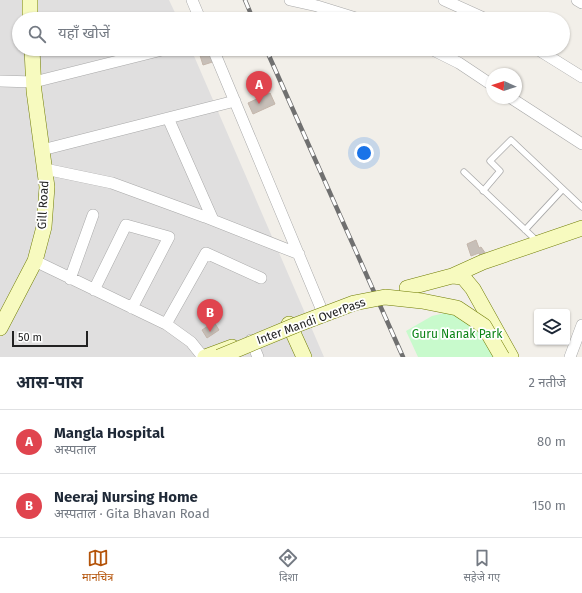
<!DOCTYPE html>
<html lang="hi">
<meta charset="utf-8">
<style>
:root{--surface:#fff;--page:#f6f6f7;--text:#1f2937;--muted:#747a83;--line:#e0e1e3;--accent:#b45309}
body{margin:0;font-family:"Fira Sans","Noto Sans Devanagari",sans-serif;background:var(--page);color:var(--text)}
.controls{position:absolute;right:12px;bottom:12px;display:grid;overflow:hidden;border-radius:4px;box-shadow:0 1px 3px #0004}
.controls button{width:36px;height:36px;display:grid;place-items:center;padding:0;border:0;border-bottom:1px solid var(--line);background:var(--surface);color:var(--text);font:20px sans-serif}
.compass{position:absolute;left:486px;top:68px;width:36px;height:36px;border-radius:50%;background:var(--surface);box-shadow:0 1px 3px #0004;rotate:273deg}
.scale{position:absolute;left:12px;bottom:10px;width:76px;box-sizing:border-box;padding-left:4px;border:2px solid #222;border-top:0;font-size:11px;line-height:14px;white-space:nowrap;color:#222;-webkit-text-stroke:3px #fff;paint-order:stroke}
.you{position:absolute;left:364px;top:153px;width:14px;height:14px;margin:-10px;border:3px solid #fff;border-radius:50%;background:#1a73e8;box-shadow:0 0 0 6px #1a73e833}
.badge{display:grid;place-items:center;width:26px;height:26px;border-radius:50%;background:var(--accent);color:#fff;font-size:13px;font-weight:700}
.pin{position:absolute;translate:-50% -33px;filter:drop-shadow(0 1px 2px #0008)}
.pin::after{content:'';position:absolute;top:21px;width:14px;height:12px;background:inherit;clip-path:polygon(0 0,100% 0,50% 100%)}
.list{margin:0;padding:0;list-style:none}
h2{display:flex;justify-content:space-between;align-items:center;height:52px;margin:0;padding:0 16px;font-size:17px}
h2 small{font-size:13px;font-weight:400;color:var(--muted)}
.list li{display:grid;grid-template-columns:26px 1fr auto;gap:12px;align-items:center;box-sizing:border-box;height:64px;padding:0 16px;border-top:1px solid var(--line)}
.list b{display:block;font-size:15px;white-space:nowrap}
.list p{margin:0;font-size:13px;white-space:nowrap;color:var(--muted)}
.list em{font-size:13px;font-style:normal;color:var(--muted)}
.icon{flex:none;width:22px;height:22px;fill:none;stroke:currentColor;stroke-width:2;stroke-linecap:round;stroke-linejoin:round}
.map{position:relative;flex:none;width:582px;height:357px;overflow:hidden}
.search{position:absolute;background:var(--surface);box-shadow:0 1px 3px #0004;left:12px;right:12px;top:12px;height:44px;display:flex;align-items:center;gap:10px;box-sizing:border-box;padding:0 14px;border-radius:22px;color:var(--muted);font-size:15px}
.sheet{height:180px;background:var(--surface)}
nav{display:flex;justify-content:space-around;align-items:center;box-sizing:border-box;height:56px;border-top:1px solid var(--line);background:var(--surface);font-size:11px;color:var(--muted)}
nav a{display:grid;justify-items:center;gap:2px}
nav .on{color:var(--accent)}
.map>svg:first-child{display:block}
.residential{fill:#e0dfdf}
.park{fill:#c8facc}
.building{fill:#c7bfb8;stroke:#c4b6ab}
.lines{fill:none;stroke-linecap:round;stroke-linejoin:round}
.lane-casing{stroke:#a9a9a9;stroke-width:7}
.street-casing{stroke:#a9a9a9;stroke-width:12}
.secondary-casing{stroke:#707d05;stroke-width:16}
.lane{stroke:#fff;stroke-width:5.5}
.street{stroke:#fff;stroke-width:11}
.secondary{stroke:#f7fabf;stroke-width:15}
.rail-casing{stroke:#707070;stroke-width:4.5}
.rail{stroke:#fff;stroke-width:3;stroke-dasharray:9;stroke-linecap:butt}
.secondary-bridge-casing{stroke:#707d05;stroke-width:16;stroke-linecap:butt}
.secondary-bridge{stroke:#f7fabf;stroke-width:15}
.labels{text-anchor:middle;stroke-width:3.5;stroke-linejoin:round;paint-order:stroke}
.street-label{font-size:12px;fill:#222;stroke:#fff}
.park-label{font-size:12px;fill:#0c8416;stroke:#fff}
</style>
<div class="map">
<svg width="582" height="357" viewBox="0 0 582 357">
<rect width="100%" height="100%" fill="#f2efe9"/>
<!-- residential -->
<path class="residential" d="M0,0H169L178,19H19V49H191L324,357H0Z"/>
<!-- park -->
<path class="park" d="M466,308L499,357H418L406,331L432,316Z"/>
<!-- building -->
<path class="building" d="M198,49H219L222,59L203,65Z
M270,93L275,104L253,114L248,103Z
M476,240L479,248L481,247L486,254L480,256L479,253L471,256L467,244Z
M214,322L219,330L207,338L202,330Z"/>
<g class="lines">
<!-- lane casing -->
<g class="lane-casing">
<path id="lane" d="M464,172L537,241
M483,191L500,171L490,161L511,140L582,207
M525,230L563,189"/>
</g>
<!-- street casing -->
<g class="street-casing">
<path id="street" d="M192,0L200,19
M290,0L317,6L359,19
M444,0L486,19
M577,0L582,3
M213,49L323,313
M431,49L459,63L492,85
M537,49L582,77
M0,81L34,82L166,49
M511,98L582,144
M168,118L213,220
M42,150L235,101
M45,169L112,183L205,217L299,254
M35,261L166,324L191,342L203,357
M70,279L93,215
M94,290L126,225L169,237L132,308
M166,324L206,253L261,278
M251,340L258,357
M570,357L582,325"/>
</g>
<!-- secondary casing -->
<g class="secondary-casing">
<path id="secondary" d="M30,19V0
M452,276L483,262L582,228
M407,288L452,276L463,277L473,289L511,357
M289,324L304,357
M0,328L35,261L44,227L47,187L34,91L32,49
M205,357L232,347"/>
</g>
<!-- lane -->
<use href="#lane" class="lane"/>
<!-- street -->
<use href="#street" class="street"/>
<!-- secondary -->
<use href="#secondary" class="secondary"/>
<!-- rail casing -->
<g class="rail-casing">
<path id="rail" d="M245,0L253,19
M266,49L403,357"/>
</g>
<!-- rail -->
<use href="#rail" class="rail"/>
<!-- secondary-bridge casing -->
<g class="secondary-bridge-casing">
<path id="secondary-bridge" d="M219,357L296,325L354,303L385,297L422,301L457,308L484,326L502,357"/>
</g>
<!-- secondary-bridge -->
<use href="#secondary-bridge" class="secondary-bridge"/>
</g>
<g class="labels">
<!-- street labels -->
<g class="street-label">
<text transform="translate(43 205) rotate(-87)" y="4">Gill Road</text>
<text transform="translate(311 321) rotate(-20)" y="4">Inter Mandi OverPass</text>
</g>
<!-- park labels -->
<g class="park-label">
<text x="457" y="338">Guru Nanak Park</text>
</g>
</g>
</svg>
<div class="controls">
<button><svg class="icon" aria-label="layers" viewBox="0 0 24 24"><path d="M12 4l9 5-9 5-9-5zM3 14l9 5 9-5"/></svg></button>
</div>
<svg class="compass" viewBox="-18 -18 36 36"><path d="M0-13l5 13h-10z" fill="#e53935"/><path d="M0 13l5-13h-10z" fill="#747a83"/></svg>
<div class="scale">50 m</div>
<div class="you"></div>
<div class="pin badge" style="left:259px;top:104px;background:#e0444e">A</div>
<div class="pin badge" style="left:210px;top:332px;background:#e0444e">B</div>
<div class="search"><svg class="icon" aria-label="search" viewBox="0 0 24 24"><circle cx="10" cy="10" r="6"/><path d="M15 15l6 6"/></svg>यहाँ खोजें</div>
</div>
<section class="sheet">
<h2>आस-पास<small>2 नतीजे</small></h2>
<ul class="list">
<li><span class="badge" style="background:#e0444e">A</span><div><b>Mangla Hospital</b><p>अस्पताल</p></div><em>80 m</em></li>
<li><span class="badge" style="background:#e0444e">B</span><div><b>Neeraj Nursing Home</b><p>अस्पताल · Gita Bhavan Road</p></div><em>150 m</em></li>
</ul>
</section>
<nav>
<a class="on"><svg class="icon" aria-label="map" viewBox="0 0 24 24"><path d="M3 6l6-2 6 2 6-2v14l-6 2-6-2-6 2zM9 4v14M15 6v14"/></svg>मानचित्र</a>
<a><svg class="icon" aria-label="directions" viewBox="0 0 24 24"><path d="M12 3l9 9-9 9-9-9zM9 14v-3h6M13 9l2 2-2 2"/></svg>दिशा</a>
<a><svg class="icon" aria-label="saved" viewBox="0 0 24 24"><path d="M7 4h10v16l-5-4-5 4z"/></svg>सहेजे गए</a>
</nav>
